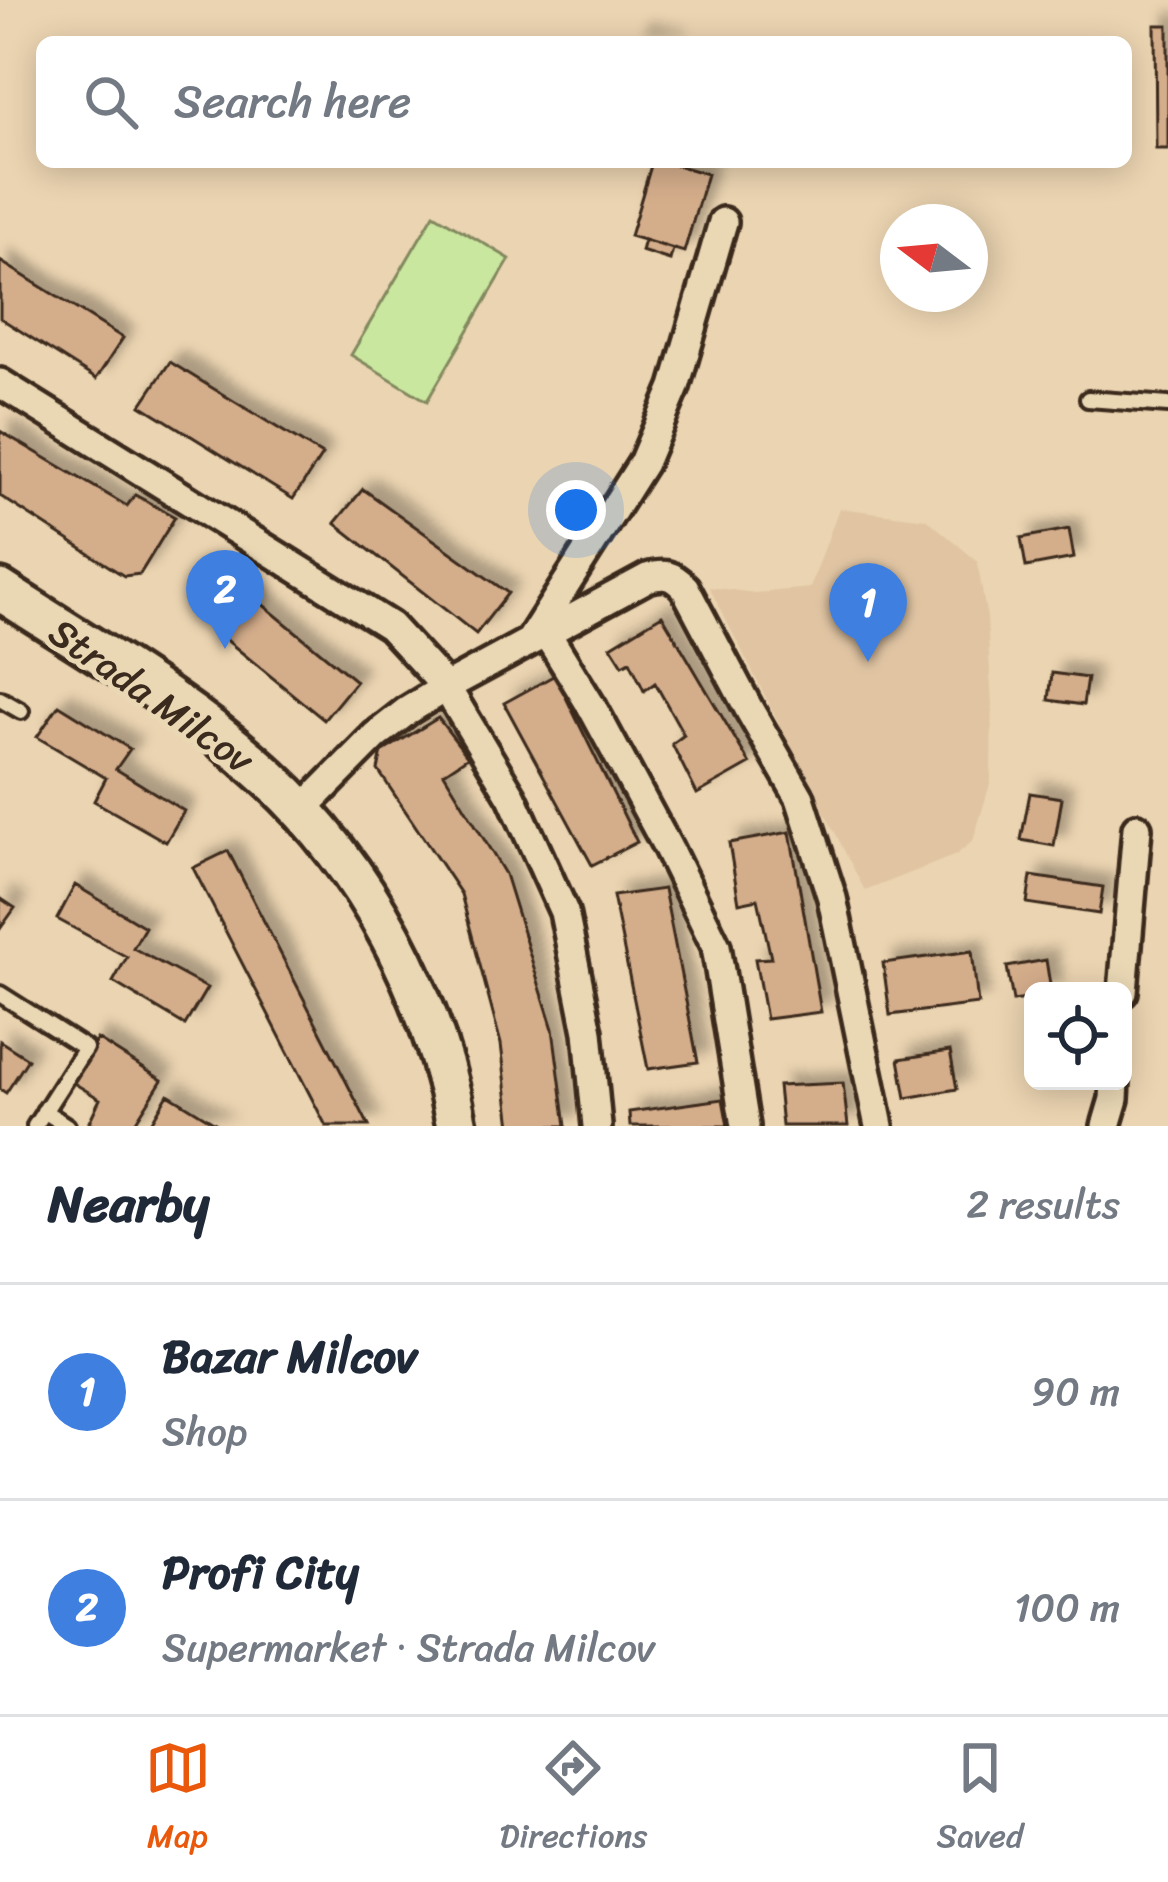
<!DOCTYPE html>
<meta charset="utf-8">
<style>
:root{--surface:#fff;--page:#f2f2f3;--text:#1f2937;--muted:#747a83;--line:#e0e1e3;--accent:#ea580c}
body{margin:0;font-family:Sriracha,sans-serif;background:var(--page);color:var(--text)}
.controls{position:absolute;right:36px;bottom:36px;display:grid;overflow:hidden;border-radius:18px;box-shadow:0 6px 30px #0003}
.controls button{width:108px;height:108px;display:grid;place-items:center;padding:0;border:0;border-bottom:3px solid var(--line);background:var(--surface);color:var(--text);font:60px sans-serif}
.compass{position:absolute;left:880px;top:204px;width:108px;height:108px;border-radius:50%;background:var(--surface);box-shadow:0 6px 30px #0003;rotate:286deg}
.you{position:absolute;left:576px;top:510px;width:42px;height:42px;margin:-30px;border:9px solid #fff;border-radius:50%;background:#1a73e8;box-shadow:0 0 0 18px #1a73e833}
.badge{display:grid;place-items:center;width:78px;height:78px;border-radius:50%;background:var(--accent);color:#fff;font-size:39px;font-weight:700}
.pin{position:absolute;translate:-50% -99px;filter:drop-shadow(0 3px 6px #0008)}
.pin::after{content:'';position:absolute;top:63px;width:42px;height:36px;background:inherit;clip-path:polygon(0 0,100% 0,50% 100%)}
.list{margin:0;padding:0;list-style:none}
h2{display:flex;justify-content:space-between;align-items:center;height:156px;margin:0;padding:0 48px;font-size:51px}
h2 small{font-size:39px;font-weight:400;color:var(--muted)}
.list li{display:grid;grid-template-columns:78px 1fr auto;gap:36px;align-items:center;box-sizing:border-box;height:216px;padding:0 48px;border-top:3px solid var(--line)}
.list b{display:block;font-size:45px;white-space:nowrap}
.list p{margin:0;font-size:39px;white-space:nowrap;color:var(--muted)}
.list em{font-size:39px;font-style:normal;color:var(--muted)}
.icon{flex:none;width:66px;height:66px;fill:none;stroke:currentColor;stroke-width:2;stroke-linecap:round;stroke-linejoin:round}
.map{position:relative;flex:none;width:1168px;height:1126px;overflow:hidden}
.search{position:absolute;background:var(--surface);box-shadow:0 6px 30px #0003;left:36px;right:36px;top:36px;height:132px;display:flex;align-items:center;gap:30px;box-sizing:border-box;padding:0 42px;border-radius:18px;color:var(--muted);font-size:45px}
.sheet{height:588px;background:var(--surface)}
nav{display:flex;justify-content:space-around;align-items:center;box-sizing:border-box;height:168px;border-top:3px solid var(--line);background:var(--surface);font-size:33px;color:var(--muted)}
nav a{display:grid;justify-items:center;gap:6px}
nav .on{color:var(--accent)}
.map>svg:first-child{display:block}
.built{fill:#e1c5a3}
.green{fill:#c9e79f;stroke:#82885e;stroke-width:3}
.building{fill:#d4ad8b;stroke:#3b2a1e;stroke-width:3;filter:url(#shadow)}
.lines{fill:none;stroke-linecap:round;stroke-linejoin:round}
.service-casing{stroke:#3b2a1e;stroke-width:22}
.minor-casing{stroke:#3b2a1e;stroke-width:36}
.secondary-casing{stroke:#3b2a1e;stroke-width:48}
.service{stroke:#ead8b5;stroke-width:14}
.minor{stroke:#ead8b5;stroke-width:27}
.secondary{stroke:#ead8b5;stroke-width:39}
.labels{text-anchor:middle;stroke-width:10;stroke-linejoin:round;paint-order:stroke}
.street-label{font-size:39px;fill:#3b2a1e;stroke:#ead8b5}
</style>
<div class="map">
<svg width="1168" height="1126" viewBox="0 0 1168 1126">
<defs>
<filter id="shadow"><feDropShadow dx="11" dy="-11" stdDeviation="6" flood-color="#0004"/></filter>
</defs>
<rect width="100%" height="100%" fill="#ebd4b1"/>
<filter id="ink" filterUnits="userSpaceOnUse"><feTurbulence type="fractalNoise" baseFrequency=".00833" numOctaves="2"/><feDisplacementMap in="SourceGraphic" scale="24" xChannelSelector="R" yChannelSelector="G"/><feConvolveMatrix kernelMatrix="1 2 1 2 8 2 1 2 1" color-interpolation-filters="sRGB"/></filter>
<g filter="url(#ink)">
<!-- built -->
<path class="built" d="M839,508L927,519L977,561L987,618L992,706L991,781L973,841L956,855L865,891L709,587L755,593L810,588Z"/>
<!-- green -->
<path class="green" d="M434,214L510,259L427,401L351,355Z"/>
<!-- building -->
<path class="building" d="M1155,25H1168V149H1156Z
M638,34L677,42H636Z
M652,162H666L707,174L684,252L630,236Z
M644,240L673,249L670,260L641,251Z
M0,261L123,338L96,379L0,318Z
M170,362L322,455L293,499L141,405Z
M0,431L127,506L135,495L175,517L140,574L124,576L0,496Z
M363,489L508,593L476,634L335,523Z
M1069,529L1074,558L1026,567L1021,538Z
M228,576L356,681L324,720L196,615Z
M662,615L750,764L697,794L672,744L684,735L655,683L644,691L630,661L623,665L611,646Z
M1052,673L1087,678L1083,705L1049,700Z
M555,675L637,842L592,865L504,703Z
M59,705L130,749L116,769L184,811L166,842L94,801L106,778L37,737Z
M438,718L468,757L444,773L505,874L553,1029L566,1126H511L501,1044L461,894L378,770L382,752Z
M1030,793L1062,798L1054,846L1021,840Z
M790,832L821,1012L766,1019L755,959L771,958L758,899L739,903L729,843Z
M228,851L369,1126H326L193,868Z
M1031,876L1103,887L1099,914L1027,903Z
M75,885L145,927L133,948L207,988L185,1025L113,982L127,957L57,919Z
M664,889L698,1062L648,1069L613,896Z
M0,898L15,908L0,929Z
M972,951L978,1004L890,1015L883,963Z
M1046,960L1051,991H1033V998L1013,1001L1007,967Z
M97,1039L162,1080L133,1126H96L89,1122L100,1099L72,1082Z
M0,1041L28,1059L6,1093L0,1089Z
M950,1051L957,1089L906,1098L899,1059Z
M843,1083L848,1126H782L778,1086Z
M168,1094L220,1126H149Z
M723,1099L728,1126H630L629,1112Z"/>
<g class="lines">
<!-- service casing -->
<g class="service-casing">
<path id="service" d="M1088,399L1168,405
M0,699L21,711
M0,994L85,1048L35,1126
M44,1111L67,1126"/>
</g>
<!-- minor casing -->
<g class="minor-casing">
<path id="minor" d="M0,383L390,626L446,687L512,797L564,912L588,1032L597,1126
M547,634L593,709L668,848L716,946L745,1126
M530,641L643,463L675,387L723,222
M301,811L375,736L407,711L446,687L647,578C665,573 672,574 685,588L750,711L800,798L832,898L879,1126
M1123,992L1137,828
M1106,1126L1114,1099L1115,1081"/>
</g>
<!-- secondary casing -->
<g class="secondary-casing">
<path id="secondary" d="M0,590C91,649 189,704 269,778C367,868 433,996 457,1126"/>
</g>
<!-- service -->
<use href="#service" class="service"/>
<!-- minor -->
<use href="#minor" class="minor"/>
<!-- secondary -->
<use href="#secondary" class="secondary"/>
</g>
</g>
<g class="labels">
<!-- street labels -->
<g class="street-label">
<text transform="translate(152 695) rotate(35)" y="14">Strada Milcov</text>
</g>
</g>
</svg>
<div class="controls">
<button><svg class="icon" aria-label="locate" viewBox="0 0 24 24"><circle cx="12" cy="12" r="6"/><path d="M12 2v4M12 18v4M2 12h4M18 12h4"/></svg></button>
</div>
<svg class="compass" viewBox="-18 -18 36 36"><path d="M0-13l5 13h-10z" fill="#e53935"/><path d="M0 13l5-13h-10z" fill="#747a83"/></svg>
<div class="you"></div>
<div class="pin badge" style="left:868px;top:662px;background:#3f7fe0">1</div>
<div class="pin badge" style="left:225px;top:649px;background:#3f7fe0">2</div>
<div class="search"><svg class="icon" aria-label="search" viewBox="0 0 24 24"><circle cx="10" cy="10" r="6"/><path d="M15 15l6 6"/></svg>Search here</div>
</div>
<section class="sheet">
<h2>Nearby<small>2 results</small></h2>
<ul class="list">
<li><span class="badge" style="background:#3f7fe0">1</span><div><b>Bazar Milcov</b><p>Shop</p></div><em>90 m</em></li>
<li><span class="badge" style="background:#3f7fe0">2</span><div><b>Profi City</b><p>Supermarket · Strada Milcov</p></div><em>100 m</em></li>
</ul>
</section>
<nav>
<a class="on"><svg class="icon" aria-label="map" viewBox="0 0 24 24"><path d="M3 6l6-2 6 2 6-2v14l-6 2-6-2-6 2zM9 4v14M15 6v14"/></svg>Map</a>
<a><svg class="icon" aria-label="directions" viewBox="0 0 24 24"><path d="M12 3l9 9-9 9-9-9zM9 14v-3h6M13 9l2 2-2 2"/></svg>Directions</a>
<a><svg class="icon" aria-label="saved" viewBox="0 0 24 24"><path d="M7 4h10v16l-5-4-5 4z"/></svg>Saved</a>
</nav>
